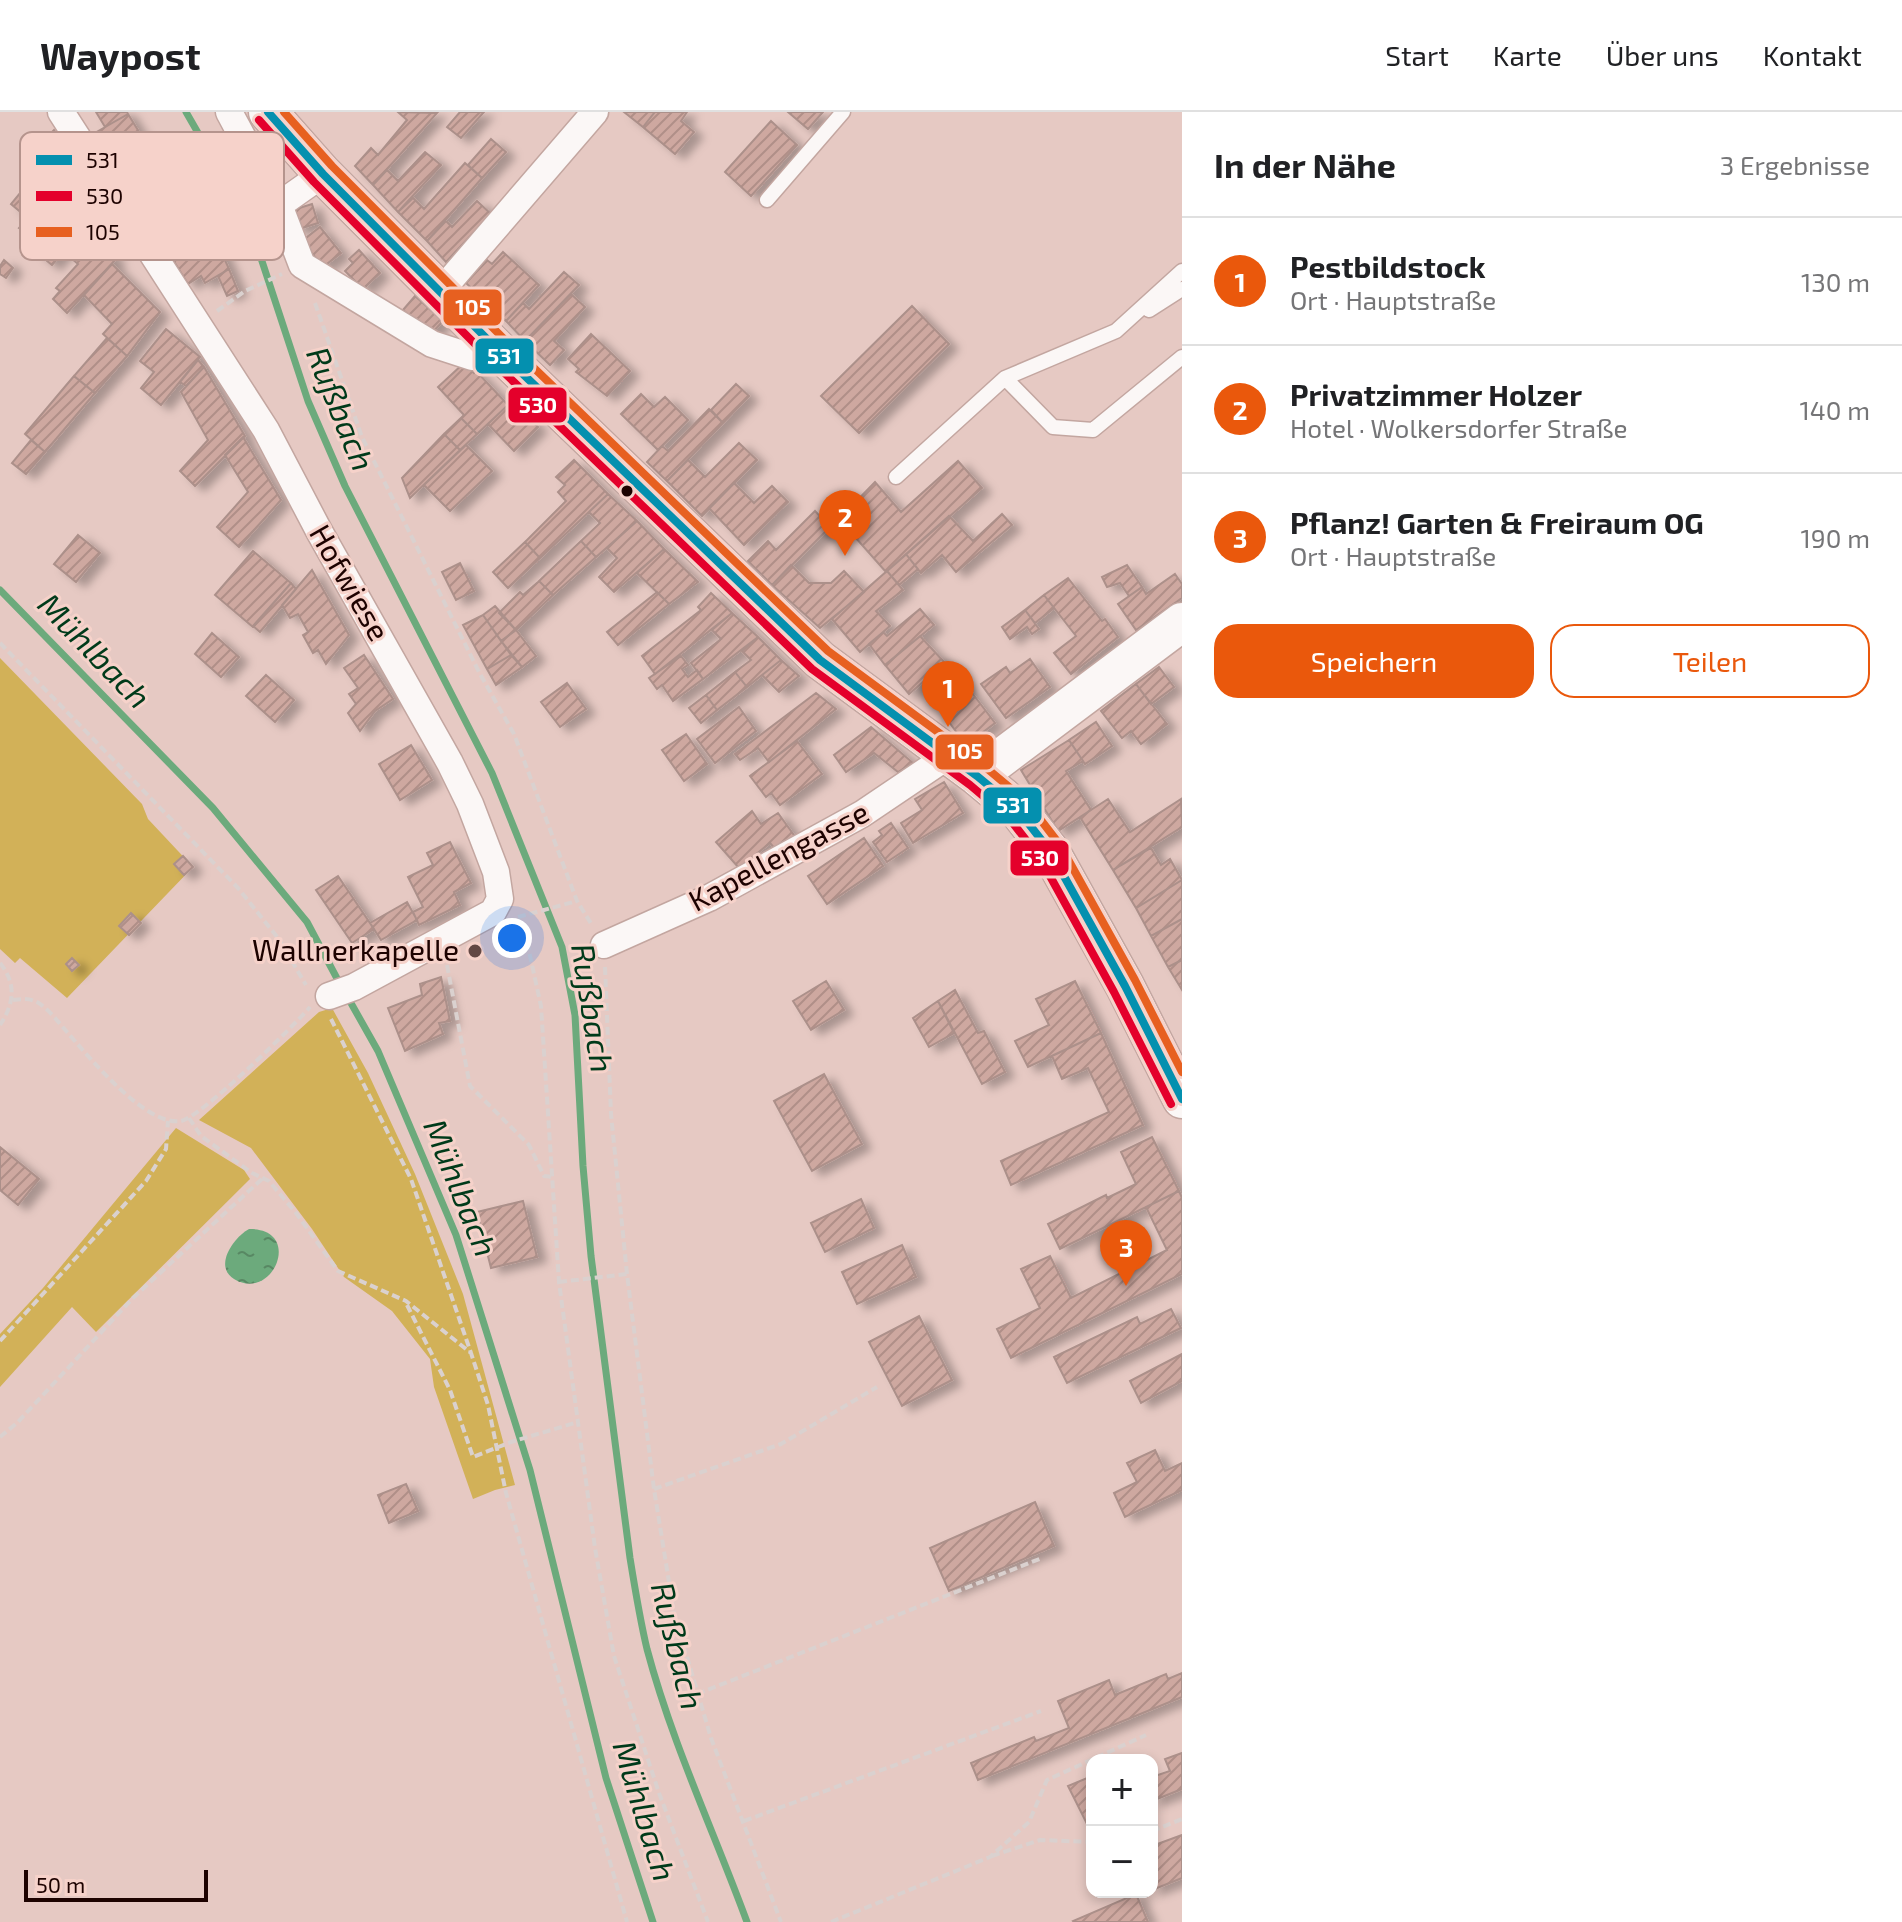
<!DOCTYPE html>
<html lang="de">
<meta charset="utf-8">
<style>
:root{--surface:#fff;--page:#f6f6f6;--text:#202124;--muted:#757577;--line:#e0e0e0;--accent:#ea580c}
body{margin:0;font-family:"Exo 2",sans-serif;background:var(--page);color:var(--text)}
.controls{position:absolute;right:24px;bottom:24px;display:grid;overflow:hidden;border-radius:16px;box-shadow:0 4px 12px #0003}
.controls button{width:72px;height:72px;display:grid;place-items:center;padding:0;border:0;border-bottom:2px solid var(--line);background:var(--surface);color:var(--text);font:40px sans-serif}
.scale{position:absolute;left:24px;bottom:20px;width:184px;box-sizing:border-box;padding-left:8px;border:4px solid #1d0200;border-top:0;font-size:22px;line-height:28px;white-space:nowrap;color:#1d0200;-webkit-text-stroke:6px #f6d2ca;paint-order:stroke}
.you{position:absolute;left:512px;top:826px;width:28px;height:28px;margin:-20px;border:6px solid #fff;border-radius:50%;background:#1a73e8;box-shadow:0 0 0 12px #1a73e833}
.badge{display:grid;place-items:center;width:52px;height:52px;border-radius:50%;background:var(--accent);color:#fff;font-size:26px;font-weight:700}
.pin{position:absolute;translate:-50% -66px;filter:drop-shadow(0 2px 4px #0008)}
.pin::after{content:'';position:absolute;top:42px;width:28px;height:24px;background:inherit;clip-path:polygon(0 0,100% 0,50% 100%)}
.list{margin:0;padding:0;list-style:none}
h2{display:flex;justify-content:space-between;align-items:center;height:104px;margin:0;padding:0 32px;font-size:34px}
h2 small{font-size:26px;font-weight:400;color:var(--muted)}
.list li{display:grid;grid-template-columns:52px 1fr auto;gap:24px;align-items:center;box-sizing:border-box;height:128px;padding:0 32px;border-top:2px solid var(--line)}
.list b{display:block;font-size:30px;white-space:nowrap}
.list p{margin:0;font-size:26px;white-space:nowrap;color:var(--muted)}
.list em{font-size:26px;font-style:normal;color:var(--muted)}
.actions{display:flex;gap:16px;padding:24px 32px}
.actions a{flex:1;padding:18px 0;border:2px solid var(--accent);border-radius:24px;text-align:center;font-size:28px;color:var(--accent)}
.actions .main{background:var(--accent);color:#fff}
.map{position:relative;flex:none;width:1182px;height:1810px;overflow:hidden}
header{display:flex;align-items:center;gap:48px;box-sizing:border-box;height:112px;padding:0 40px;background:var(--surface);border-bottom:2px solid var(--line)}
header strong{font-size:38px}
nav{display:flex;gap:44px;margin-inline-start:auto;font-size:28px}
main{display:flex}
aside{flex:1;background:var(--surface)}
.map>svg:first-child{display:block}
.green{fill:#d2b158}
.water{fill:url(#water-ripples)}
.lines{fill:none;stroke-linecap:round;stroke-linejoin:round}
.stream{stroke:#6caa7c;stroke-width:7}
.building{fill:url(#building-hatch);stroke:#ac908a;stroke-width:2;filter:url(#shadow)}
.service-casing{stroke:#c3a6a0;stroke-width:17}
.minor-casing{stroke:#c3a6a0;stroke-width:29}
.secondary-casing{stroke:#c3a6a0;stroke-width:41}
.path{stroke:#dad1cf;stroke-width:4;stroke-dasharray:8 4;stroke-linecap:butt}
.service{stroke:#fbf7f6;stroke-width:14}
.minor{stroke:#fbf7f6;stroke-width:26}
.secondary{stroke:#fbf7f6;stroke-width:38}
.bus-1-casing{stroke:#f6d2ca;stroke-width:14}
.bus-2-casing{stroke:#f6d2ca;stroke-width:14}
.bus-3-casing{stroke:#f6d2ca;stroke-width:14}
.bus-1{stroke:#0490af;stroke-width:8}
.bus-2{stroke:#e4002b;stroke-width:8}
.bus-3{stroke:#e76020;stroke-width:8}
.bus-dot{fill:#1d0200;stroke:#f6d2ca;stroke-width:3}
.poi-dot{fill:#634844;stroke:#f6d2ca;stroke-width:3}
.labels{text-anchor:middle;stroke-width:6;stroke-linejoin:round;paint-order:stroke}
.street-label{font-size:30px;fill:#1d0200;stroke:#f6d2ca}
.poi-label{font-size:30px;fill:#1d0200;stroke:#f6d2ca;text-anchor:end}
.water-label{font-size:32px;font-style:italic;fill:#003a1a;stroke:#f6d2ca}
.key{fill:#f6d2ca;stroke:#b5948d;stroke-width:2}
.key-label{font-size:22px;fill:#1d0200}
.line-badge{stroke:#f6d2ca;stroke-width:3}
.badge-label{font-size:22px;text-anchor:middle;font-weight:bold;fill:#fff}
</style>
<header>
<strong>Waypost</strong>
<nav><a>Start</a><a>Karte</a><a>Über uns</a><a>Kontakt</a></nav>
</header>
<main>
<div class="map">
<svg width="1182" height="1810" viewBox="0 0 1182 1810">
<defs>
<pattern id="water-ripples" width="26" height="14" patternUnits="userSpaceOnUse" patternTransform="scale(2)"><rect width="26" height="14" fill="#6caa7c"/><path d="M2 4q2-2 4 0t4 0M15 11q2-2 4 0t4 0" fill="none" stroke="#588863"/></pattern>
<pattern id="building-hatch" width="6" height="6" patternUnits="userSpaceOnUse" patternTransform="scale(2)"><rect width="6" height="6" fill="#cea8a0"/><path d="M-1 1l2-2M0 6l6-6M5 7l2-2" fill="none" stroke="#b08f88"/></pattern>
<filter id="shadow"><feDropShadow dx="9" dy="5" stdDeviation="4" flood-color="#0004"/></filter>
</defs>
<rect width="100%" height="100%" fill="#e6c9c3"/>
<!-- green -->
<path class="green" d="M0,546L142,692L148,707L193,755L67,886L20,846L15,851L0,837Z
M332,896L368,961L415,1062L463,1182L515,1373L495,1378L473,1387L434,1275L430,1247L392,1199L344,1165L312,1117L251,1036L199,1008L319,900Z
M176,1016L244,1058L250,1067L96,1220L72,1195L0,1275V1222L43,1176Z"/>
<!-- water -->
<path class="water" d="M249,1117C304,1116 273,1191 234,1167C213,1154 234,1125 249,1117Z"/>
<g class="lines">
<!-- stream -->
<path class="stream" d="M186,0L239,92L258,137L308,289L345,374L492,661L562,835L575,903L583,1054L591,1144L630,1446C635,1477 640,1508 647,1537C672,1631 714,1720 747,1810
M0,478L213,696L307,810L341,874
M347,884L378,939L456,1123L530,1358L606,1666L653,1810"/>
</g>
<!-- building -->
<path class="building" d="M96,0H127L128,2L105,15Z
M398,0L437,1L373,73L355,54L371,36L378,43L407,8Z
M460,0H484L461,26L447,15Z
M624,0H654V1L643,15Z
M687,0L681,9L694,20L675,42L643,15L655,0Z
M788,0H823L808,17Z
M128,2L144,28L110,49L93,22Z
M771,9L797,33L751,84L725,60Z
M54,18L65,33L54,43L42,30Z
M491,27L506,40L482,66L468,53Z
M425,40L441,53L398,100L373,73L387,58L398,69Z
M465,51L482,66L427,129L398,100L413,86L424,97Z
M30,69L40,77L43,73L67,92L37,129L19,116L25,109L24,103L11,92Z
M477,89L491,102L446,150L427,129L446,109L452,115Z
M312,92L318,111L296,118L290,99Z
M69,100L86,114L52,153L35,139Z
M320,115L341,141L323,155L302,129Z
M92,125L116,147L67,201L53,187L60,179L56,176L78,152L72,147Z
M191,126L199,137L216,128L229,157L205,171L201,164L188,172L168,140Z
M359,138L380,161L363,177L345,159L353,151L349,147Z
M503,140L539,173L506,209L466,171L487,148L492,152Z
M4,148L13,156L6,166L0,162V154Z
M112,152L160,200L127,244L103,222L112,212L84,183Z
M229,157L238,179L227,184L218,164Z
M564,160L579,173L525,229L506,209L523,191L529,197Z
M571,182L585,195L554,229L564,238L550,253L525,229Z
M415,184L443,209L431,222L403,198Z
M912,194L949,232L859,321L821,284Z
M166,217L200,245L161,293L141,276L154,260L140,249Z
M591,222L630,259L607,284L576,260L579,257L568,247Z
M107,226L127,244L95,281L74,264Z
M198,248L204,255L186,274L180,270Z
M464,251L474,261L476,259L508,293L477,322L461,306L464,303L438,275Z
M204,255L245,324L195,374L180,359L208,328L181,280Z
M74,264L95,281L45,340L25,322Z
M736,272L749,284L723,311L711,298Z
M641,282L654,295L665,285L688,308L658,338L621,302Z
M511,290L538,315L514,339L488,312Z
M709,297L723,311L667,369L647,350L662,334L668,339Z
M461,306L477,322L460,338L444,322Z
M444,322L460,338L410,386L402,366Z
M243,325L281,388L239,435L217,415L248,380L225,343Z
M31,328L45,340L26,362L12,351Z
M739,331L757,348L702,404L667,369L688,348L705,365Z
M466,333L492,359L450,399L424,373Z
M574,348L608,382L540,446L525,430L566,389L558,380L565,373L556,365Z
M958,349L982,376L886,460L839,407L875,370L901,400Z
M734,371L754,391L772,374L788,390L744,433L709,396Z
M608,382L637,409L596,445L581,429L600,411L589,400Z
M815,399L830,415L772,473L748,449L768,429L776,438Z
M1002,402L1012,413L956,460L942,443L921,461L906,442L949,404L973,429Z
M637,409L664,437L614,480L599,465L617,446L607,436Z
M78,423L100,441L76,470L54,452Z
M581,429L596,445L553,483L539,469Z
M525,430L540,446L508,476L493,460Z
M664,437L698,470L669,492L637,461Z
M253,439L291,471L253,515L215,483Z
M906,442L918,457L899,473L887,459Z
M460,451L474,479L456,488L442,460Z
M791,453L809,471H831L844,459L864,480L820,516L772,473Z
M1127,453L1142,475L1129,484L1120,471L1107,475L1102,465Z
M312,458L349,523L326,552L318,538L313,541L303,523L308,520L298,502L290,506L282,493Z
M887,459L903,478L876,499L890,514L860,540L832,507Z
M1175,462L1182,472V486L1136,518L1118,492L1142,475L1146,482Z
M1068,466L1102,509L1105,507L1118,525L1071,562L1054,541L1076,524L1044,483Z
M539,469L553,483L516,518L499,501L520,480L523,483Z
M291,471L296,477L260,520L253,514Z
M657,480L669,492L618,533L607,520Z
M711,481L732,501L655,562L642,544L701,498L698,495Z
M1044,483L1054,496L1035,511L1025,498Z
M495,494L516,518L501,529L483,503Z
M920,497L934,513L885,553L869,532L883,520L887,524Z
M1025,498L1039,517L1032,522L1027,515L1010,527L1002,515Z
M732,501L758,525L703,567L691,551L721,527L712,518Z
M483,503L511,543L487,557L463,513Z
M516,518L536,544L522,555L501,529Z
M212,521L239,545L221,565L195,542Z
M920,524L945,551L909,582L885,553Z
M758,525L781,548L747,575L735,560L751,548L742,539Z
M364,543L393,587L375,599L360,619L348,601L356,592L349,582L358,576L344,556Z
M511,543L522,555L496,573L487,557Z
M681,544L688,553L682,557L688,565L697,558L703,567L673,589L662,573L657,577L649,566Z
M1030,547L1050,575L1006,606L981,572L1006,555L1010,561Z
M781,548L799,564L779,580L762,563Z
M950,552L995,611L966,633L949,610L953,607L926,571Z
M1159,555L1174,575L1151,592L1136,572Z
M735,560L747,575L717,598L706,583Z
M266,563L294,588L275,610L246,584Z
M567,571L586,597L560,615L541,590Z
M1136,572L1167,612L1141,632L1131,619L1122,626L1101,599Z
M816,581L836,597L769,650L758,636L740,648L735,642Z
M706,583L717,598L701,611L689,596Z
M739,595L756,619L715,651L697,627Z
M1096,610L1112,634L1085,652L1069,628Z
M871,615L913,651L898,660L874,641L846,660L834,643Z
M686,622L707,652L684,669L662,638Z
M1069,628L1083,649L1066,659L1091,698L1058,719L1021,658Z
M797,629L822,662L780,693L771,681L766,685L750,664Z
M411,633L432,668L400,688L379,652Z
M944,670L963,701L913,731L901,711L922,698L915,687Z
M1108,687L1130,720L1181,687L1182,715L1113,758L1080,705Z
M752,699L761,712L778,701L796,726L776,738L770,731L739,756L716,730Z
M891,711L908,736L887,750L873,730L882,723L879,719Z
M864,726L883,754L827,792L808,764Z
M450,730L471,771L454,780L460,793L419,813L413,800L423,795L408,765L433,753L427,741Z
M1151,736L1161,753L1170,747L1182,768L1136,796L1113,758Z
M183,744L193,755L184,763L174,752Z
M338,764L374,817L352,831L316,778Z
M1182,768V807L1151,824L1136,796Z
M407,790L417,808L381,828L370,811Z
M131,801L141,811L129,823L119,814Z
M1182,807V848L1168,855L1151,824Z
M72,846L79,853L72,859L66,852Z
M1182,848V878L1168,855Z
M441,865L450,909L439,911L443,922L405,939L388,896L422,883L420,872Z
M826,869L844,898L811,918L793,889Z
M1075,869L1101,921L1028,955L1015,929L1049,913L1036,887Z
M955,878L978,921L984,919L1005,960L982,972L938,889Z
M938,889L954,921L929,935L913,906Z
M1101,921L1143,1013L1011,1073L1001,1049L1109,1000L1088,956L1062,967L1052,944Z
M824,962L862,1032L812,1059L774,989Z
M1152,1025L1179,1079L1060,1137L1048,1112L1106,1083L1107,1086L1136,1072L1121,1040Z
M0,1035L39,1067L18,1093L0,1078Z
M1179,1079L1182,1086V1162L1011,1246L997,1217L1040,1196L1021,1157L1050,1144L1071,1186L1167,1138L1146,1095Z
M861,1087L874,1116L825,1140L811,1111Z
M523,1089L537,1145L491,1156L477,1100Z
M902,1133L916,1165L857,1192L842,1160Z
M1171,1197L1181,1216L1067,1271L1054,1245L1137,1205L1140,1212Z
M919,1204L952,1268L902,1294L869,1230Z
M1182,1242V1269L1141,1291L1130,1269Z
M1155,1338L1165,1359L1182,1351V1378L1125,1405L1114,1381L1137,1370L1127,1351Z
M406,1372L418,1399L389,1411L378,1383Z
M1035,1390L1054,1434L949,1479L930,1436Z
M1182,1561V1585L978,1668L971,1651L1034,1625L1036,1629L1069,1616L1058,1589L1109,1568L1115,1583L1166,1562L1168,1567Z
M1182,1641V1677L1152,1689V1665L1170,1659L1165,1647Z
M1092,1664V1712L1088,1714L1068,1674Z
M1182,1723V1766L1152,1778V1734Z
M1136,1782L1148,1810H1074L1073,1809Z"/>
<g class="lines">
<!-- service casing -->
<g class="service-casing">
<path id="service" d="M767,88L843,0
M1149,198L1182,177
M1005,266L1053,315L1093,318L1182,245
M896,365L1005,266L1116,219L1182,159"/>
</g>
<!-- minor casing -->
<g class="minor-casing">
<path id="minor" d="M61,0L266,318L319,419L450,651L470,692L496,760L500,787L493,800L354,875L329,884
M229,0L279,93L302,153L432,232L472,245L499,239
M279,93L323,62
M440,180L595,0
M604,833L709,786L862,702L948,644"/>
</g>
<!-- secondary casing -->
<g class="secondary-casing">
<path id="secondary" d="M268,0L323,62L499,239L820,548L977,664L1018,698L1050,739L1125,874L1182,987
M977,664L1182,510"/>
</g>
<!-- path -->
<path class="path" d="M315,191L362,325L480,562L514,622L577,789L592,813
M217,199L245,179L282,162
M0,531L238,776L278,826L306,873
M518,805L577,789
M518,808L527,830L541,894L559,1170L595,1436L614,1544L659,1681L708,1810
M0,851C17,872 14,892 0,913
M447,853L470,974L529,1033L544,1064L553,1065
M605,855L611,1002L627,1162L654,1377L674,1501L711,1626L781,1810
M13,888C21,887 29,886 37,890C48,896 59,911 67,920C89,945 146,1015 181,1009C201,1005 293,915 310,895
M331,907L411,1067L471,1241
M189,1006L201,1024L252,1061L269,1069L296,1101L338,1159L406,1189L471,1241L488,1293L506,1381L627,1810
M559,1170L627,1162
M407,1193L450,1278L473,1345L511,1330L578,1310
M0,1229L146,1069L166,1037L168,1009
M0,1325L17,1311L133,1186L263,1066
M654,1377L781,1332L877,1275
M697,1582L1042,1446
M744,1709L1041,1599
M1152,1719L1182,1707
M992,1744L1040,1728L1092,1730
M831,1810L990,1745L1029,1710L1047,1668L1146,1623"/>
<!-- service -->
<use href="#service" class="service"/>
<!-- minor -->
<use href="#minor" class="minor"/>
<!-- secondary -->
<use href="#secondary" class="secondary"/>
<!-- bus-1 casing -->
<g class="bus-1-casing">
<path id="bus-1" d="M268,0L323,62L499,239L820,548L977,664L1018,698L1050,739L1125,874L1182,987"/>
</g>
<!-- bus-2 casing -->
<g class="bus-2-casing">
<path id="bus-2" d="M259,8L314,70L490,247L812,557L970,673L1009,706L1040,746L1114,880L1171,992"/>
</g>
<!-- bus-3 casing -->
<g class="bus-3-casing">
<path id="bus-3" d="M284,0L332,54L507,230L828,539L984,654L1027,690L1060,733L1135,868L1182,960"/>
</g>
<!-- bus-1 -->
<use href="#bus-1" class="bus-1"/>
<!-- bus-2 -->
<use href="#bus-2" class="bus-2"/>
<!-- bus-3 -->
<use href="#bus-3" class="bus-3"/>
</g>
<!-- markers -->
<circle class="bus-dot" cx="627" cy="379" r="7"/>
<circle class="poi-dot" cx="475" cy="839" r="8"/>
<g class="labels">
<!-- street labels -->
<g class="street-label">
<text transform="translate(349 471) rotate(60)" y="10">Hofwiese</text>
<text transform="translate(779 745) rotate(-28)" y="10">Kapellengasse</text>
</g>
<!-- poi labels -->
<g class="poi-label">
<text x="459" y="849">Wallnerkapelle</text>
</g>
<!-- water labels -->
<g class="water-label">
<text transform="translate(340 297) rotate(68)" y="11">Rußbach</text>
<text transform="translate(94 539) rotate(46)" y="11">Mühlbach</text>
<text transform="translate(592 896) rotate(81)" y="11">Rußbach</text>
<text transform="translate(460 1076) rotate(68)" y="11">Mühlbach</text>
<text transform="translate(677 1534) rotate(76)" y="11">Rußbach</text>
<text transform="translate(644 1699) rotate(73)" y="11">Mühlbach</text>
</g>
</g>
<!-- legend -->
<rect x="20" y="20" width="264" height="128" rx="12" class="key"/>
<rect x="36" y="43" width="36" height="10" fill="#0490af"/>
<rect x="36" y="79" width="36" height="10" fill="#e4002b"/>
<rect x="36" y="115" width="36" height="10" fill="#e76020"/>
<g class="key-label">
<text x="86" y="56">531</text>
<text x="86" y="92">530</text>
<text x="86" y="128">105</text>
</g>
<g class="line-badge">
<rect x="442" y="176" width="61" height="39" rx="8" fill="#e76020"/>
<rect x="474" y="225" width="61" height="38" rx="8" fill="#0490af"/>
<rect x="507" y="274" width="61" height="38" rx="8" fill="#e4002b"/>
<rect x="934" y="621" width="61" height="38" rx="8" fill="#e76020"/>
<rect x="982" y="674" width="61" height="39" rx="8" fill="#0490af"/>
<rect x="1009" y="727" width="61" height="38" rx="8" fill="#e4002b"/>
</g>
<g class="badge-label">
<text x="473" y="203">105</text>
<text x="504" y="252">531</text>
<text x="538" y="301">530</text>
<text x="965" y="647">105</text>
<text x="1013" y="701">531</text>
<text x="1040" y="754">530</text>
</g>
</svg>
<div class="controls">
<button>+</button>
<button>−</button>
</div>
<div class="scale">50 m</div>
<div class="you"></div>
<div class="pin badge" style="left:948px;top:615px">1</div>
<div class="pin badge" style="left:845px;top:444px">2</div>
<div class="pin badge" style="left:1126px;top:1174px">3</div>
</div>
<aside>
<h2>In der Nähe<small>3 Ergebnisse</small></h2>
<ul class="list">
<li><span class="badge">1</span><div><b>Pestbildstock</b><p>Ort · Hauptstraße</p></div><em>130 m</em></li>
<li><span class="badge">2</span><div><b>Privatzimmer Holzer</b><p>Hotel · Wolkersdorfer Straße</p></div><em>140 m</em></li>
<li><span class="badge">3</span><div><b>Pflanz! Garten &amp; Freiraum OG</b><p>Ort · Hauptstraße</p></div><em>190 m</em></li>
</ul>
<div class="actions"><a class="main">Speichern</a><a>Teilen</a></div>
</aside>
</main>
